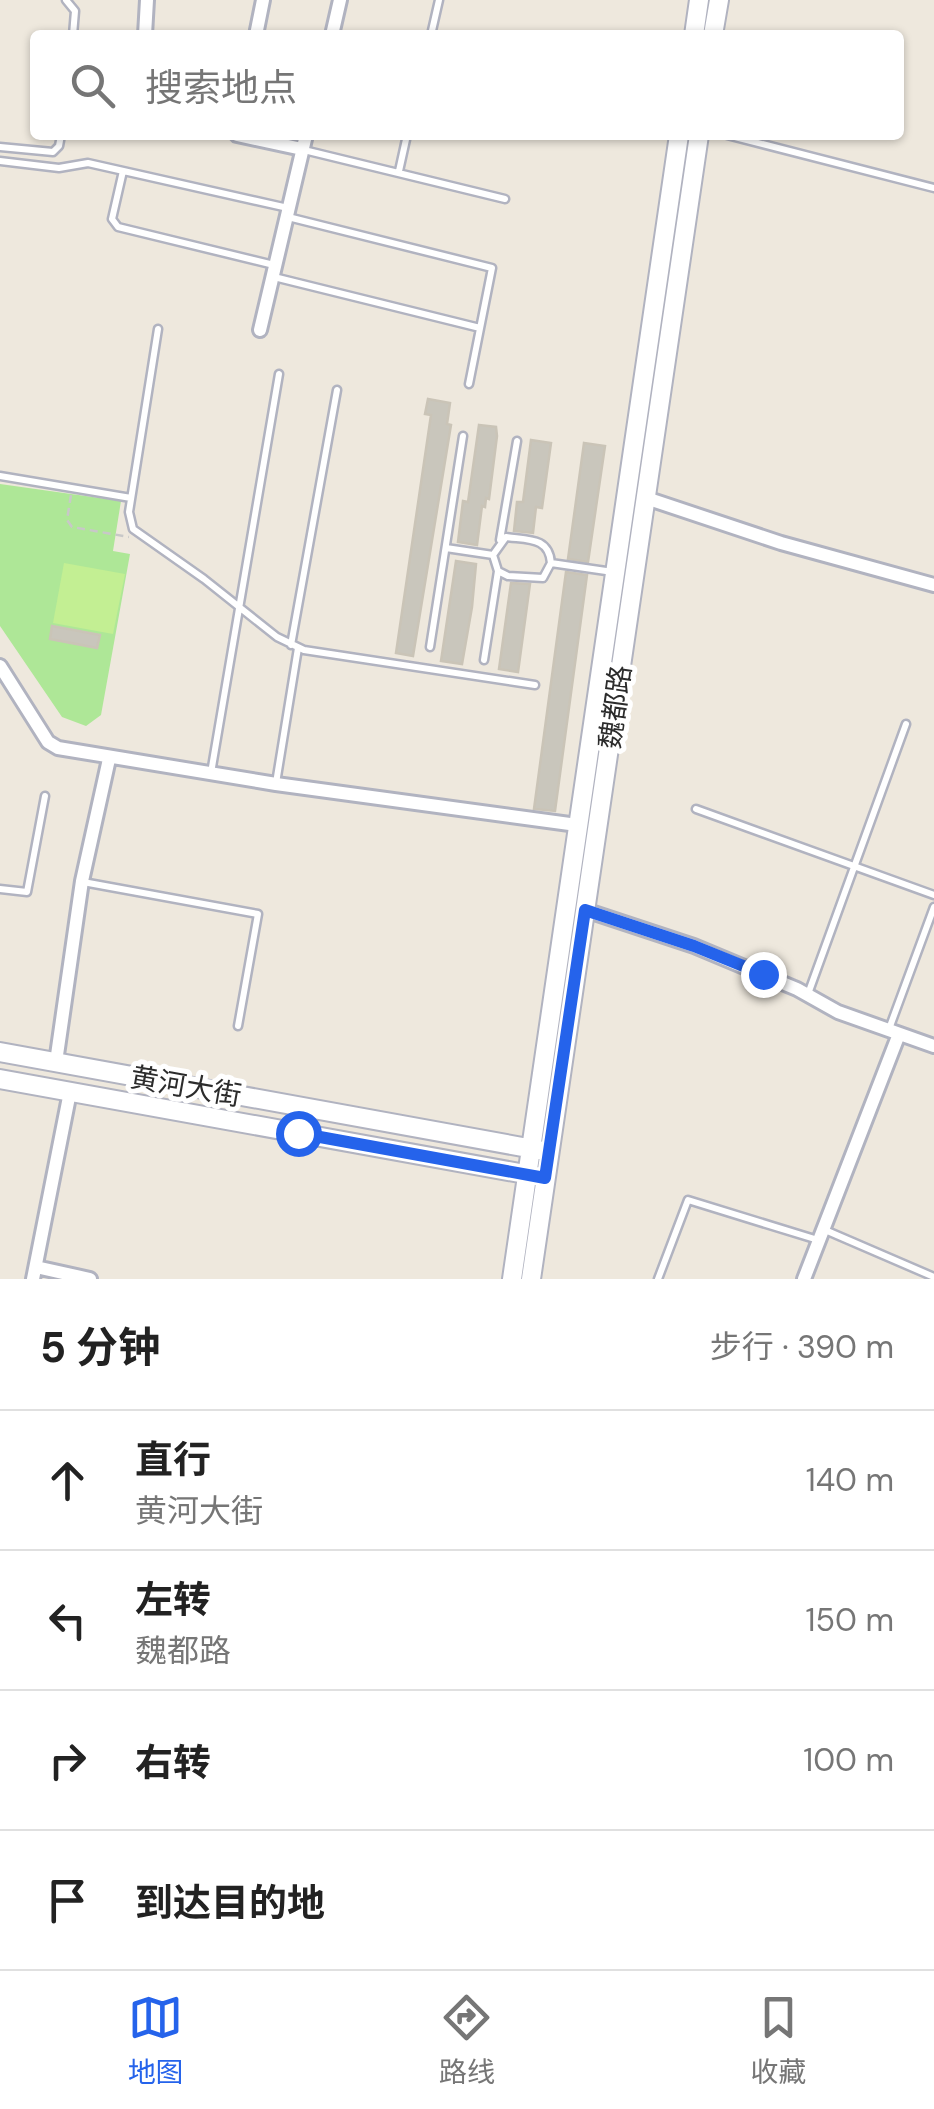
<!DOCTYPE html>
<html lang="zh">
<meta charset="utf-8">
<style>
:root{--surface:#fff;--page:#f6f6f6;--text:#222;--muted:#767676;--line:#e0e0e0;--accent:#2563eb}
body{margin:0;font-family:"DM Sans","Noto Sans SC",sans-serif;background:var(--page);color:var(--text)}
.stop{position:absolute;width:30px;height:30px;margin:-22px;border:8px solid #2563eb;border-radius:50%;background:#fff}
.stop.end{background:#2563eb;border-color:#fff;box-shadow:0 2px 10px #0008}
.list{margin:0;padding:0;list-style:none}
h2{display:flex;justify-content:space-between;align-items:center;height:130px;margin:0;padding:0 40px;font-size:42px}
h2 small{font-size:32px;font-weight:400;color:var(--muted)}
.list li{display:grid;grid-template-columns:65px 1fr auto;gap:30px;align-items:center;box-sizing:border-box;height:140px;padding:0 40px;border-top:2px solid var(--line)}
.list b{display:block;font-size:38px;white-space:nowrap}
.list p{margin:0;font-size:32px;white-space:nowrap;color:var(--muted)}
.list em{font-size:32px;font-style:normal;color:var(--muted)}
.icon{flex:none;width:55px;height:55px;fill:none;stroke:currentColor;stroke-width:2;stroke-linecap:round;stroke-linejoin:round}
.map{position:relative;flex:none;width:934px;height:1279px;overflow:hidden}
.search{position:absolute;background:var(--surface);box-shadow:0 2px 8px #0004;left:30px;right:30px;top:30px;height:110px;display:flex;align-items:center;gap:25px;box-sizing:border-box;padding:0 35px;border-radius:10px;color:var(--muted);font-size:38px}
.sheet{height:690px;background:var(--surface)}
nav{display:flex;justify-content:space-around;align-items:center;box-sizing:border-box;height:140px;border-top:2px solid var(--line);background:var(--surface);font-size:28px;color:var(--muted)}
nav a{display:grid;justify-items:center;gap:5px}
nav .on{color:var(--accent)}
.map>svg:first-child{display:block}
.green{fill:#aee797}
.pitch{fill:#c3ef93}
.building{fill:#c9c6bc;stroke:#cac4b7;stroke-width:2.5}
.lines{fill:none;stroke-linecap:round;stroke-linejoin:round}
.service-casing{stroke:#b1b3c0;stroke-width:11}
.minor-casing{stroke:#b1b3c0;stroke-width:18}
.secondary-casing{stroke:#b1b3c0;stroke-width:22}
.path{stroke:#c8c8c8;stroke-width:2.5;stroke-dasharray:8 5;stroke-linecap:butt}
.service{stroke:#fff;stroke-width:6}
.minor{stroke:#fff;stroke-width:12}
.secondary{stroke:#fff;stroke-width:18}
.route{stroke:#2563eb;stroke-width:12}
.labels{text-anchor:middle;stroke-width:10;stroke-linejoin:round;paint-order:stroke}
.street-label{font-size:28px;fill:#2c2c2c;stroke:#fff}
</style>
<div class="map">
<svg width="934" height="1279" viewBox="0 0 934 1279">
<rect width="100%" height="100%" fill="#eee8dd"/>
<!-- green -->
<path class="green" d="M0,484L121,501L113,551L130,554L101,715L86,726L62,717L0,626Z"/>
<!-- pitch -->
<path class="pitch" d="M64,563L125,574L113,634L53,623Z"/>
<!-- building -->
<path class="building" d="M428,399L450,403L447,424L451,425L413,656L396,653L431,415L425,414Z
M479,425L496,427L497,436L489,499L486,498L485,507L482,506L477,545L458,542L463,501L468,502Z
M531,440L551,443L542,508L536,507L533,533L514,531L517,502H523Z
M584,443L605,446L588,562L568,559Z
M456,561L476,564L472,607L462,664L441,661Z
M566,572L587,575L555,811L534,809Z
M511,583L530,584L518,672L499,669Z
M52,626L100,635L97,648L50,639Z"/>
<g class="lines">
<!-- service casing -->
<g class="service-casing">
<path id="service" d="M66,0L75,11L73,35
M431,35L439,0
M727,135L934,188
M0,147L53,152L59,146L61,135
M304,150L505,199
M0,161L59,168L88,163L288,208
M123,171L112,219L118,227L274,265
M399,171L407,135
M288,217L492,268L469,384
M274,277L480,328
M158,329L129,512L133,529L204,579L277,637L304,650L535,685
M0,476L131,498
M506,537C528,540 549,537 551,563L543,578L508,576L498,571L493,555Z
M500,540L517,441
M446,548L493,555
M551,563L613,572
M291,645L337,390
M430,647L463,436
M484,660L498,571
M211,773L279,374
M276,783L298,648
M696,809L934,895
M83,882L258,914L238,1026
M0,889L27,892L45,796
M808,994L906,724
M889,1029L934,907
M825,1230L934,1277
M658,1279L688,1200L818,1240"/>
</g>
<!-- minor casing -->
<g class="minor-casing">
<path id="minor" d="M145,35L147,0
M256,35L263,0
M332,35L340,0
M237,135L302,149
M260,330L306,135
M646,498L781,543L934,585
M0,666L48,742L58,748L276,784L577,825
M585,910L694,946L797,989L838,1012L934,1046
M56,1062L82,881L109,759
M36,1267L90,1279
M33,1279L70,1092
M804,1279L899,1034"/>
</g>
<!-- secondary casing -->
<g class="secondary-casing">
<path id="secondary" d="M694,35L699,0
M713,35L719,0
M0,1052L539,1150
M0,1079L536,1176
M512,1279L679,135
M531,1279L699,135"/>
</g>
<!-- path -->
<path class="path" d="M71,495L67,520L72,527L129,537"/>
<!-- service -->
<use href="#service" class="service"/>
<!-- minor -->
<use href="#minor" class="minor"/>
<!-- secondary -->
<use href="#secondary" class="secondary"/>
</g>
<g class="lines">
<!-- route -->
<path class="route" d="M298,1133L545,1178L585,910L694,946L763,974"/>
</g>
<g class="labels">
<!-- street labels -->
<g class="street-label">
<text transform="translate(615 707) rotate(-82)" y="10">魏都路</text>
<text transform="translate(186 1086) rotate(10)" y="10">黄河大街</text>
</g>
</g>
</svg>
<div class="stop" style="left:298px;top:1133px"></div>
<div class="stop end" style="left:763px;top:974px"></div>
<div class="search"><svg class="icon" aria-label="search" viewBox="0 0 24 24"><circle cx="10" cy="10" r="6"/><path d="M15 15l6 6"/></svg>搜索地点</div>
</div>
<section class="sheet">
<h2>5 分钟<small>步行 · 390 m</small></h2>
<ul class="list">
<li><svg class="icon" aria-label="ahead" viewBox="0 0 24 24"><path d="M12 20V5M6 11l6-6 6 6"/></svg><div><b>直行</b><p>黄河大街</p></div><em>140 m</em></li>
<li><svg class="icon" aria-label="left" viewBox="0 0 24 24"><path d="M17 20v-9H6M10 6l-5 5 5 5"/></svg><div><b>左转</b><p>魏都路</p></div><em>150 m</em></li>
<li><svg class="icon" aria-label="right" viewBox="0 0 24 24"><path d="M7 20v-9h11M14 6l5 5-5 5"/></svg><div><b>右转</b></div><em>100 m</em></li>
<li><svg class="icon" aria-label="arrive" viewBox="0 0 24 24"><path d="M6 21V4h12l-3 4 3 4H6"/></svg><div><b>到达目的地</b></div></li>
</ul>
</section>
<nav>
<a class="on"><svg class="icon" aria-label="map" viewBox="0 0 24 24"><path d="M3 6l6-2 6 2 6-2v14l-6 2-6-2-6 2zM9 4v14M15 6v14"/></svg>地图</a>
<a><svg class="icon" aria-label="directions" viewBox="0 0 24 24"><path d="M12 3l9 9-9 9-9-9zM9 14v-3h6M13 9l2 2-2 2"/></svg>路线</a>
<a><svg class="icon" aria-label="saved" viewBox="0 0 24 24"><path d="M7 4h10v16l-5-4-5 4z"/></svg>收藏</a>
</nav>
